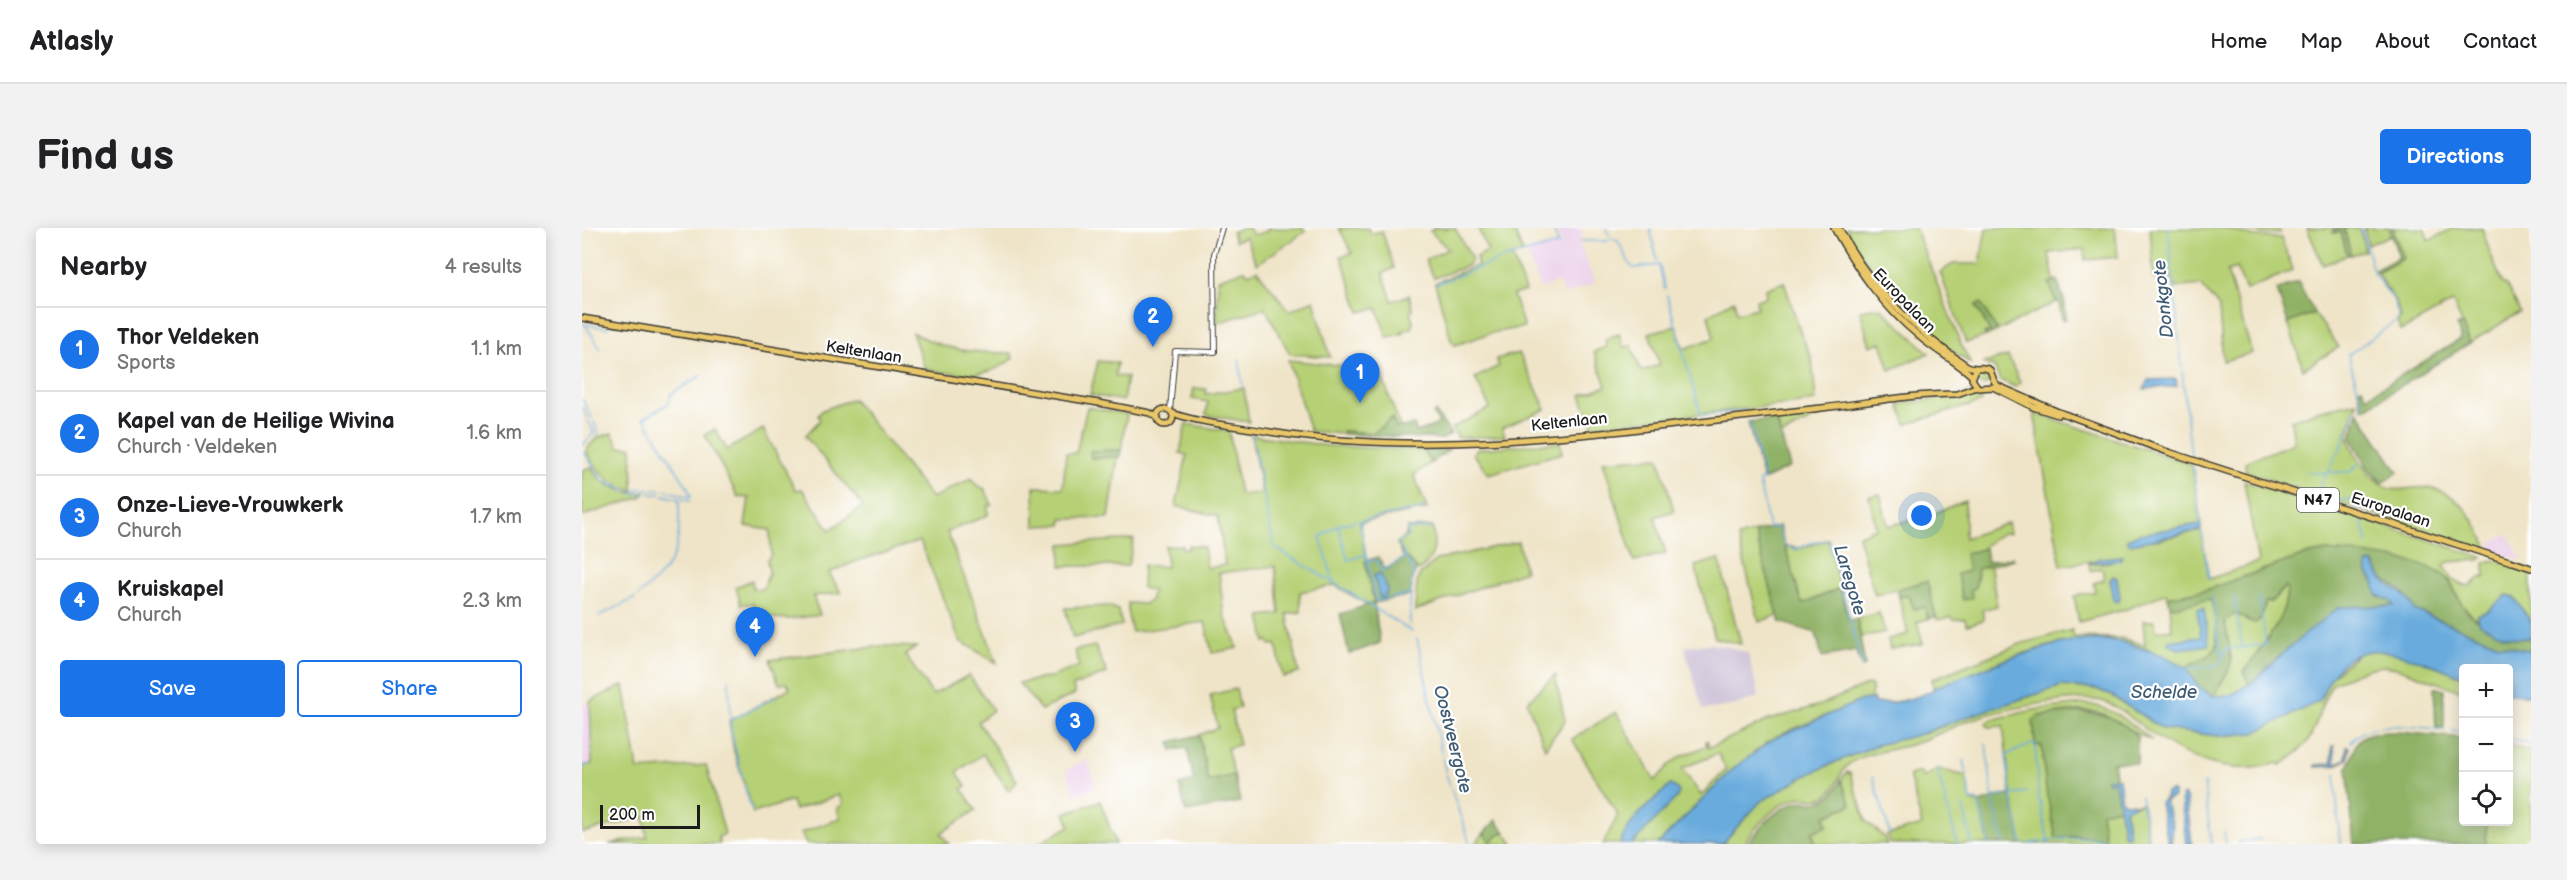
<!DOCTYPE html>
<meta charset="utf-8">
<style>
:root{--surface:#fff;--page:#f2f2f2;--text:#202124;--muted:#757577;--line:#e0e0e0;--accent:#1a73e8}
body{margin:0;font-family:"Balsamiq Sans",sans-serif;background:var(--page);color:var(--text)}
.controls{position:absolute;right:18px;bottom:18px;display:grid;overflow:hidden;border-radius:6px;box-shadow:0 3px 15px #0003}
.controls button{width:54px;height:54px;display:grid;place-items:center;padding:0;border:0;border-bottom:2px solid var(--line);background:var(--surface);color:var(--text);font:30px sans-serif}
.scale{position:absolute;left:18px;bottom:15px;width:100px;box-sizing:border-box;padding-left:6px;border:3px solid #1c1c1c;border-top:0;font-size:16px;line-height:21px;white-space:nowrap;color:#1c1c1c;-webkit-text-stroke:4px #fff;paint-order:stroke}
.you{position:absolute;left:1340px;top:288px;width:21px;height:21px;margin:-15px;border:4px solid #fff;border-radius:50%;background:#1a73e8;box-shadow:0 0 0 9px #1a73e833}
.badge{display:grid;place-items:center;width:39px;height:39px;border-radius:50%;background:var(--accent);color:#fff;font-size:20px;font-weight:700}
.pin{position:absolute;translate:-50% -50px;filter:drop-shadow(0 2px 3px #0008)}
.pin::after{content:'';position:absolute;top:32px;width:21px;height:18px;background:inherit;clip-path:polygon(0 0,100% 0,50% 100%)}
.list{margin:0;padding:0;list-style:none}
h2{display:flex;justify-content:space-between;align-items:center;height:78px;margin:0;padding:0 24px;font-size:26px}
h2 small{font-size:20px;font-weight:400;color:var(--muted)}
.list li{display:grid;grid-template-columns:39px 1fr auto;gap:18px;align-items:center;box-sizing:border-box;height:84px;padding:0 24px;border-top:2px solid var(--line)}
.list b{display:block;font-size:22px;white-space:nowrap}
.list p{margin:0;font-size:20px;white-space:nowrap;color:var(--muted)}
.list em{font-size:20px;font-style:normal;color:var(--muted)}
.actions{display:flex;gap:12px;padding:18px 24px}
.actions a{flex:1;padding:14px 0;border:2px solid var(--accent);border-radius:6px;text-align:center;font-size:21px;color:var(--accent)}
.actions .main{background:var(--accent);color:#fff}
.icon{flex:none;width:33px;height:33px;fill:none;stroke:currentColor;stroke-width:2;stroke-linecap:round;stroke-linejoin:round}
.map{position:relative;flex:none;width:1949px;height:616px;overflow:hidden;border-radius:6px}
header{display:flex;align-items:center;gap:36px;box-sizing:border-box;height:84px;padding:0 30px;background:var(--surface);border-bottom:2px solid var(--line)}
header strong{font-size:28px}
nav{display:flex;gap:33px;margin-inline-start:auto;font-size:21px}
.intro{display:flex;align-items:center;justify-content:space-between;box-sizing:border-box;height:144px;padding:0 36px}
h1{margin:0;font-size:42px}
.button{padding:15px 27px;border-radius:6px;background:var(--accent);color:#fff;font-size:21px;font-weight:700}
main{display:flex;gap:36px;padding:0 36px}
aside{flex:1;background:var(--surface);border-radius:6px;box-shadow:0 3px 15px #0003}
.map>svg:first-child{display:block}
.built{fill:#ecd1ea}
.industrial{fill:#cbbfd5}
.green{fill:#b6d075;stroke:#697648;stroke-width:1.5;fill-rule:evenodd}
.forest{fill:#90b266;stroke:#566741;stroke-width:1.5}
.water{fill:#69abdd;stroke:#42647c;stroke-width:1.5}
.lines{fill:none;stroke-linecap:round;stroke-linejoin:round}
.stream{stroke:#69abdd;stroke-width:1.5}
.minor-casing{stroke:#3c3a36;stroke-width:6}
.major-casing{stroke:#3c3a36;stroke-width:8}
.minor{stroke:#fff;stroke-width:4}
.major{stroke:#e9c769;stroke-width:5}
.labels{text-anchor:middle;stroke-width:4.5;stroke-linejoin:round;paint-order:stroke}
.shield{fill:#fff;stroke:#606060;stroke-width:1.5}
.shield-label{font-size:15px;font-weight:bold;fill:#1c1c1c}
.street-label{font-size:16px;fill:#1c1c1c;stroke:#fff}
.water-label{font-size:18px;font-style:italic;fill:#3f5c73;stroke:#fff}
</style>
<header>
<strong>Atlasly</strong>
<nav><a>Home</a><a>Map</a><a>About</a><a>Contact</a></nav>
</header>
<div class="intro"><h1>Find us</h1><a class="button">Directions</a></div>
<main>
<aside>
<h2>Nearby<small>4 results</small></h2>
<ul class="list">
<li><span class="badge">1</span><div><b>Thor Veldeken</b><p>Sports</p></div><em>1.1 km</em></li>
<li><span class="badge">2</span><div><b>Kapel van de Heilige Wivina</b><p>Church · Veldeken</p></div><em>1.6 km</em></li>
<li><span class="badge">3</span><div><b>Onze-Lieve-Vrouwkerk</b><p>Church</p></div><em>1.7 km</em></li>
<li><span class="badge">4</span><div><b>Kruiskapel</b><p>Church</p></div><em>2.3 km</em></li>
</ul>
<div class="actions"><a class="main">Save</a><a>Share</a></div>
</aside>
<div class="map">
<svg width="1949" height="616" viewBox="0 0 1949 616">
<rect width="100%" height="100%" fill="#fff"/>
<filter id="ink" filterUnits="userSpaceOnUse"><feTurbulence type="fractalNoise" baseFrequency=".0167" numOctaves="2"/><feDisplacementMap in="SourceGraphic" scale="12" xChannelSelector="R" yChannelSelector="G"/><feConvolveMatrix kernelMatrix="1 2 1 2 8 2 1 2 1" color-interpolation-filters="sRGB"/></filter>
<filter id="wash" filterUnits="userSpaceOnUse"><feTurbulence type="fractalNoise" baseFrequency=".008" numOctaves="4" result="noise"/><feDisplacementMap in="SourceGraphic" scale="24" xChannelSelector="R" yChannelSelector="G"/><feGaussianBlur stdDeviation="1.35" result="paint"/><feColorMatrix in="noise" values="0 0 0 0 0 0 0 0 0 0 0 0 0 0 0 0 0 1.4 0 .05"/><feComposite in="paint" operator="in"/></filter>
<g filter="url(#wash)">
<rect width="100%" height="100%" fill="#efe4c7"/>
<!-- built -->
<path class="built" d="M974,0H998L1001,7L997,14L1013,55L982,67L976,53L959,61L944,24L980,16Z
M1925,306L1940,331L1938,332L1913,324L1908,316Z
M8,473L10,536L0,538V478Z
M505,531L514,559L493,567L484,542Z"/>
<!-- industrial -->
<path class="industrial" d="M1128,416L1143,418L1166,425L1177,469L1150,478L1121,482L1103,421L1105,418Z"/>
<!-- green -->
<path class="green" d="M659,0H667L671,7L686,3L685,0H721L724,3L675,36L663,9L653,13L650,4Z
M757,0H786L789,6L800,3L812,40L801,45L810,73L827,67L831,82L828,84L831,93L830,100L820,103L821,106L805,109L795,80L778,84L759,28L770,25Z
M853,0H873L890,31L885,38L852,50L843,32L866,21L848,3Z
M896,0H931L941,25L930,28L943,63L931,67L942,99L909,105L873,117L869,112L853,55L896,37L894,29L906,23Z
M1264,0H1333L1380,119L1389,136C1337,102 1293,56 1264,0Z
M1404,0H1533L1536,29L1503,32L1502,21L1467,25L1472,53L1468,55L1474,74L1415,103L1399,75L1394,78L1408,103L1403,105L1404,108L1384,115L1358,44L1371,36H1398Z
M1568,0H1642L1673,9L1699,10L1711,42L1664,62L1654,40L1645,43L1670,125L1641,133L1637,79L1619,57L1592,60L1591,50L1572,51Z
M1658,0H1697L1698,5L1682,6Z
M1725,0H1756L1751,1L1752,5L1759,3L1765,27L1741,37Z
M1762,0H1778L1783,23L1769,27Z
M1782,0H1808L1809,7L1786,17Z
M1812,0H1842L1847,13L1871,0H1900L1909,28L1921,56H1924L1938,84L1888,115L1871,74L1819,103L1815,94L1819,90L1814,75L1795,45L1822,30L1812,7Z
M663,42L666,46L675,42L707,83L732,72L748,129L708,126L683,80L635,95L636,51Z
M1202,54L1219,106L1230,131L1234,173L1011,198L999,167L1024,158L1012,124L1025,118L1023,111L1037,106L1042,120L1049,117L1059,143L1078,137L1067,105L1094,98L1102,121L1132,110L1126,87L1152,72L1155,85L1175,80L1174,72L1184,69L1183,61Z
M1298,79L1347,125L1308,142L1299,114L1288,118L1278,82Z
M1732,85L1757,119L1721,141L1706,95Z
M330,104C366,124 389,124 429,125L431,130C404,153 376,147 343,141Z
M937,125L964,181L920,200L923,208L876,210L870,200L908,180L893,150L917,138L914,131Z
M1426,128L1438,155L1433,159L1418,152L1412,139L1402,135Z
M706,132L800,142L799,146L819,201L814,200L810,190L792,205L761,203L760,206L728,203Z
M516,133L535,135L533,148L545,149L541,173L508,167Z
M1394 150a7 7 0 1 1 14 0a7 7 0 1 1-14 0Z
M612,160L624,161V166L662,160L667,194L624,187L626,174L610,171Z
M1392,164L1398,167L1400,174L1324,196L1317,176L1374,169Z
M271,171L350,270L390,250L394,257L403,261L410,277L406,278V287L365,304L415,435L378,413L338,313L272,334L247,345L259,365L231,368L238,387L208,391L175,389L171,375L159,377L154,359L170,352L171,361H181L187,345L185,332L189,327L188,302L163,298L167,270L156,269L123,207L133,201L145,222L181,201L214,262L220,261L248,302L281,278L223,208L238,192L236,187L241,182Z
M1775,174L1766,208C1770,224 1791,258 1809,261C1821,263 1834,258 1846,260C1876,263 1895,293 1905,319L1900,320L1885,316L1664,244L1663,234L1712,215L1709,192L1735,183Z
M505,179L545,186L539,222L509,223V230L536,229L527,290L480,291V297L453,298L452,259L481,260L484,225H494Z
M1452,185L1610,236L1619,296L1557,306L1546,311V313L1575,312L1619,302L1627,351L1676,334L1662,253L1900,329L1897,332L1866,334L1862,338C1865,345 1877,359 1886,358C1890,358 1896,351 1900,349L1903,350L1902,335C1916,328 1935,338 1949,342V394L1932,369C1915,375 1910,381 1895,388V392L1880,377L1868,352L1858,345L1800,329L1745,323L1723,327L1624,362L1586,369L1584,365L1545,381L1497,394L1492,368L1513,364L1512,355L1522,352L1520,340L1508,343L1507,336L1527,334L1540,328L1479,338Z
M1239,186L1199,208L1195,191Z
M604,196L647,203L658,267L680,265L669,207L748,218L841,222L849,235L832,247L845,281L778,294L792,375L786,377L753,357L718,364L719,384L705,386L717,445L701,449L694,416L688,417L687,413L683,414L679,388L698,386L693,338L637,345L642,387L656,420L630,425L623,394L550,404L546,388V375L563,376L569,371L570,362L560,360L561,337L585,339L583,318L600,317V321H606V317L622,319L625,340L643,337L636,288L594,278L605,227L598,225Z
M30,205L37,219H50L51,262C29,258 16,245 5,225L6,219L15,210Z
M978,214L980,225L907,246L891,226L895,221Z
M1077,229L1092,283L1073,289L1084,326L1052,333L1021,233Z
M9,239C22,259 39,265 63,265L57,270L0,288V242Z
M1298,266L1306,298L1348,287L1383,273V310L1426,295L1428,305H1421L1402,318L1403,320L1384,326L1390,370L1389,361L1393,360L1396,347L1395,341L1408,336L1415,378L1400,382L1402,392L1385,397L1383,391L1371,392L1370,389L1355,392L1345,354L1293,367L1276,308L1294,300L1287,268Z
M851,299C853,321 854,327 837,343L824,329L822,330L815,315L824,308L825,300Z
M1173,304L1196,387L1177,394L1156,309Z
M552,311L546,338H479V316Z
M1246,311L1258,360L1220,377L1203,317C1219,325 1230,315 1246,311Z
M936,314L943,343L833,383L835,354L837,348L854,332Z
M1137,331L1159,416L1133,410L1113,338Z
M1703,359L1705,361C1704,394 1679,418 1662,444L1667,457L1649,467L1632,468L1648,439L1649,430L1643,393L1652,386L1659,388L1666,394L1679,390L1684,373L1689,374Z
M1327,367L1332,381L1343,379L1346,391L1335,394L1341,416L1308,421L1306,411L1326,406L1317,369Z
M1624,370L1629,371L1634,395L1635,418L1628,427L1603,439C1583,428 1561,418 1538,413C1479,402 1407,440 1351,460L1350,451L1438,416L1490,402L1492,409L1539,410L1563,417L1561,393H1572L1574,403L1590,401L1588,377L1592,379Z
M527,378L536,382L540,397L491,410L483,380Z
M1297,385L1303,404L1279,409L1275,391Z
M299,418L335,419L323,427L351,467L387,447L411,482L396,494L435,553L427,563L401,526L375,544L384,558L380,561L394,582L359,605L367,616H224L219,605L258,590L255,580L261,577L257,567L213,582L210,573L171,585L152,523L147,493L208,460L205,455L197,456L188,432Z
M513,418L525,445L491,458L493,466L459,482L437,455L469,449L497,438L493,422Z
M1779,424C1813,418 1850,437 1881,449V464L1815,440L1801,438L1785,441L1751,455C1728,491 1743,510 1698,537L1695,535C1647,550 1604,531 1565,502C1551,492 1536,477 1519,473C1491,466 1414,483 1385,493C1367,500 1350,510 1331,516C1312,522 1281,524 1266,537C1256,546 1255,563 1242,569C1233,574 1224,568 1215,570C1192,576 1175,598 1161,616H1140L1178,574L1219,550L1256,533L1295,517L1352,502L1381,490L1480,458L1515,461L1530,468L1581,501L1636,508L1672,505L1738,473L1747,451Z
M973,447L983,493L963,520L945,474Z
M1287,456L1290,458L1289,471L1280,472L1193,509L1153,539L1076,616H1021L1036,587L990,511L1034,484L1073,553L1087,537L1098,529L1124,518V513H1126V520L1187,492L1238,477ZM1136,525L1144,542L1119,567L1100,541C1112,534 1124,532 1136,525Z
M42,457L56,542L124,537L143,606L136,609L138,616H27L65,609L62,589L0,605V538L10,536L8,473Z
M654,461L658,480L649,482L657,517L645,520L652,547L626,554L617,507L636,500L628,467Z
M1502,476C1530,478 1548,495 1570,512C1551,507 1537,492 1519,485C1501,479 1475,486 1456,488L1453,517L1460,518L1464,562L1486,609L1523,610L1519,583L1538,580L1542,608H1547L1543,580L1560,575L1567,616H1440L1429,565L1421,498L1406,499L1404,495L1409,492L1451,482Z
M1927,517L1949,524V616H1904V594H1926Z
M1356,541L1384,548L1389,573L1397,575L1407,616H1308L1305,607L1340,597L1327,547L1339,544L1341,550Z
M1265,544L1268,545L1284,593L1302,609L1305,616H1234L1230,604L1245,598L1242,588L1269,577L1259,552Z
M518,573L534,616H456L488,598L483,585Z
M922,603L931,616H893L902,605L908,614Z"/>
<!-- forest -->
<path class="forest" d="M1762,0L1769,27H1765L1759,3L1751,5V2Z
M1808,0H1812V7L1822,30L1795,45L1793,42L1817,29L1809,7Z
M1475,52L1483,75L1484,91L1480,92L1477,74H1474L1467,55Z
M1716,54L1732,85L1706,95L1695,62Z
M1399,75L1415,103L1404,108L1402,105L1408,103L1394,77Z
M1880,96L1888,115L1782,181L1780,180L1776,161L1780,159L1784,169L1879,111L1875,98Z
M1776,183L1816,244L1801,255L1788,243L1769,210Z
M853,184L869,206L861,211L760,206V203L792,205L810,190L814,200L832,197L835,204L857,196L851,185Z
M1194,191L1208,239L1181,252L1166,194Z
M539,222L538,229L509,230L508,223Z
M841,222H867L849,235Z
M1197,298L1220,376L1258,360L1267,392L1275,391L1283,438L1280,439L1274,423L1240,429L1234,405L1198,394L1173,304Z
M1403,320L1405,334L1431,329L1432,331L1396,341L1393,360L1389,361L1390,370L1381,372L1375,346L1386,343L1383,326Z
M1745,323C1777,326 1831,329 1858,345C1870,352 1872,364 1879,375C1891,394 1927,416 1949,409V423L1917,416L1832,382L1821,364L1799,349L1792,336L1786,345L1792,354L1795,367L1809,373L1812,378L1757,379L1667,457L1662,444C1679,418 1704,394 1705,361L1703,359L1689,374H1684L1679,390L1674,395C1665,394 1661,388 1653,386L1643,393L1649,430L1648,439L1632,468L1617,459L1603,439L1628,427L1635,418L1634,395L1629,371L1592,379L1588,377L1586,369L1624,362L1723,327Z
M797,329L803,342L824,329L835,341L830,350L829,367L792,375L798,415L767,426L758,386L792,375L783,333Z
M1345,353L1354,389L1346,391L1343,379L1332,381L1327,367L1317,369L1315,361Z
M1852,459L1862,462V500H1854Z
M1493,484C1518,484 1536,489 1555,508V535L1531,534L1538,580L1519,584L1523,610L1494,608L1474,611L1464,562L1460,518L1453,517L1451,493L1456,488Z
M1815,504L1881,510L1882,594H1904V616H1772L1765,540C1771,532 1770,524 1774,516C1782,502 1801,505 1815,504Z
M617,507L626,553L652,547L658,574L604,584L597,557L612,553L605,520L590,522L588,514Z
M1259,552L1269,577L1243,588L1245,598L1230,604L1234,616H1165C1179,599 1192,582 1214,574C1220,572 1226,575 1232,574C1246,574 1254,563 1259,552Z
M1429,567L1440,616H1407L1397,575L1411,571V569Z
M914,592L922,603L908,614L902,605Z"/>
<!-- water -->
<path class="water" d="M1594,151L1595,158L1562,161L1566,152Z
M1619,296V302L1549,316L1546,314L1545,311L1557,306Z
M1540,328L1538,332L1506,335L1518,330Z
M1790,334C1795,339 1796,346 1800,351C1812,364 1824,362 1832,382L1917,416L1949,423V467L1927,466L1926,440H1882L1881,449C1860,440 1801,416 1779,425C1758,432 1745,454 1738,473L1672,505L1636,508L1581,501L1530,468L1515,461L1480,458L1381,490L1336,507L1295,517L1256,533L1219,550L1178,574L1140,616H1076L1153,539L1193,510L1280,472L1292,471V475C1312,476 1333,471 1351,462V460L1429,430L1472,417L1492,412H1518L1538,413L1583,428L1603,439L1617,459L1631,468L1649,467L1671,454L1704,422L1757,379L1812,378L1809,373L1795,367L1792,354L1786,345L1785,337Z
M798,345L806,362L801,370H798L792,348Z
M1531,348L1535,350L1538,371L1536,374L1532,373L1528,352Z
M1925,367L1932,369L1949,394V409C1933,414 1909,403 1896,394L1895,387L1906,383Z
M1622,380L1627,417L1597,421L1586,416V413L1619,409L1615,381Z
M1750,518H1752L1753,536L1764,531L1765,518L1767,519L1766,531L1752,538L1733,539V537L1750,536Z
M1537,550L1540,574L1555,576L1543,581L1547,608H1542L1533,553L1526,554L1525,551Z
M1088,557L1094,560L1097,564L1095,569L1050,616H1038C1046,592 1070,574 1088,557Z
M1588,563L1592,565V569L1583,573L1591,598L1589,616L1586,614L1578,575L1583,570L1584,565Z
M1602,567L1604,569L1610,616H1604L1599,569Z"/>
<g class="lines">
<!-- stream -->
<path class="stream" d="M971,0L975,12
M1024,0L1027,7
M1068,0L1075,32
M1586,0L1600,139
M1779,0L1792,46L1811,71L1817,89L1815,92L1766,127L1781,178
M1028,10L1036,13L1050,40
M998,13H1026
M1052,40L1077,37L1083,61
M855,56L917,32L977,16L976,13
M1085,67L1119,187L1164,183
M0,96L26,100
M3,96L18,120
M657,131L661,160
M1600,143L1609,227
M0,171L10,190
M0,179L12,205L1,217
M1773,181L1760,218L1734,264L1755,273L1773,271L1776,281
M1167,193L1182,251L1177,254L1187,300L1196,299L1202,317L1214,322L1233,313H1247L1280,438
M12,194L17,208
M670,206L692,319L780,372
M2,224L20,252L45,264
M1610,236L1619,298
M1723,245L1768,244L1777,236
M52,261L79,262
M83,262L108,269
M48,265L62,266
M67,266H78
M81,267L96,271
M109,269L106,260L62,190L87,175L89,166L120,147
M1779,290L1786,316
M773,293L756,297L766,332L782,327
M1619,302L1627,351
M824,329L800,343L795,332L785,333L794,373L829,366
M785,333L777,293L844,280
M752,354L738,309L755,298
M829,358L832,344L816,315L826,308L825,301L850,300
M56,368C96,334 98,323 97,271L108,273
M1652,369L1660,418
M1630,370L1638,423L1641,425
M781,373L830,404
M828,381L829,361
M828,384V398
M17,388L53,370
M835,411L864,546L888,616
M1642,425L1645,421L1684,417L1677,369
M1604,441L1632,438L1639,435L1642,426
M147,452L149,504L161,552
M148,492L194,469
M1870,503L1882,504
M1926,510L1949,517
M1769,514C1787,490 1837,499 1864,502
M1404,516L1411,571L1422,616
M1381,532L1389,573L1394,572L1397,575L1407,616
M0,539L7,537
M1355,541L1375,616
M1753,546L1758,616
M1291,549L1308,606
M1622,554L1629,616
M162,556L170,583
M1429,567L1424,527L1453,515L1456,565L1467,616
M1559,568L1567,616
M1411,569L1425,567
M1381,578L1390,616
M1642,603L1644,616
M1440,616L1429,567L1445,564
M1446,616C1481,608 1512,607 1547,616
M1657,616V614L1679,611"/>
</g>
</g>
<g filter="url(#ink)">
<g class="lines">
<!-- minor casing -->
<g class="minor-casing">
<path id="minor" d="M588,183L593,123L633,124L632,26L640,0"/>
</g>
<!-- major casing -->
<g class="major-casing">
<path id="major" d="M1252,0C1275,41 1301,79 1338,109C1354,123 1374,133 1390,148
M1257,0C1286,57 1332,102 1384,137C1393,143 1400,137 1408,142L1412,153L1416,158L1474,183L1586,224L1930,334
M0,90L517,175L568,185L576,190
M1394,141L1390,151L1396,160L1411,159L1451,179L1476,187
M575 189a8 8 0 1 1 16 0a8 8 0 1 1-16 0Z
M590,185C621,196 656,198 688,204C872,233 1057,199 1240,180C1284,175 1330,166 1375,166L1394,159
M1928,333L1949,340"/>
</g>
<!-- minor -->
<use href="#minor" class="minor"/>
<!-- major -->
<use href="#major" class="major"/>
</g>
</g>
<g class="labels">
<!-- shield labels -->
<rect class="shield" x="1715" y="260" width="42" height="24" rx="4.5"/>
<g class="shield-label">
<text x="1736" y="277">N47</text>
</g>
<!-- street labels -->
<g class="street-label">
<text transform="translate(1323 72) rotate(46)" y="6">Europalaan</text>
<text transform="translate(282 123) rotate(9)" y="6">Keltenlaan</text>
<text transform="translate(987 193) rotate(-6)" y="6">Keltenlaan</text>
<text transform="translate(1809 281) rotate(18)" y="6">Europalaan</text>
</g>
<!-- water labels -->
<g class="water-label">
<text transform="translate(1581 71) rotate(-96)" y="6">Donkgote</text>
<text transform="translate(1268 352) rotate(73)" y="6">Laregote</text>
<text x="1582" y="470">Schelde</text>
<text transform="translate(871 511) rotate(76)" y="6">Oostveergote</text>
</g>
</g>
</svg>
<div class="controls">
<button>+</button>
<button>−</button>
<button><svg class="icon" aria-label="locate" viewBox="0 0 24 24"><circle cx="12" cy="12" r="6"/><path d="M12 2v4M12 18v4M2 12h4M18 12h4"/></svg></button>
</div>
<div class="scale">200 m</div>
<div class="you"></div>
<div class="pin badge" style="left:778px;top:175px">1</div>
<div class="pin badge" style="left:571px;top:119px">2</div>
<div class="pin badge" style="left:493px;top:524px">3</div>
<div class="pin badge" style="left:173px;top:429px">4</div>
</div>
</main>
